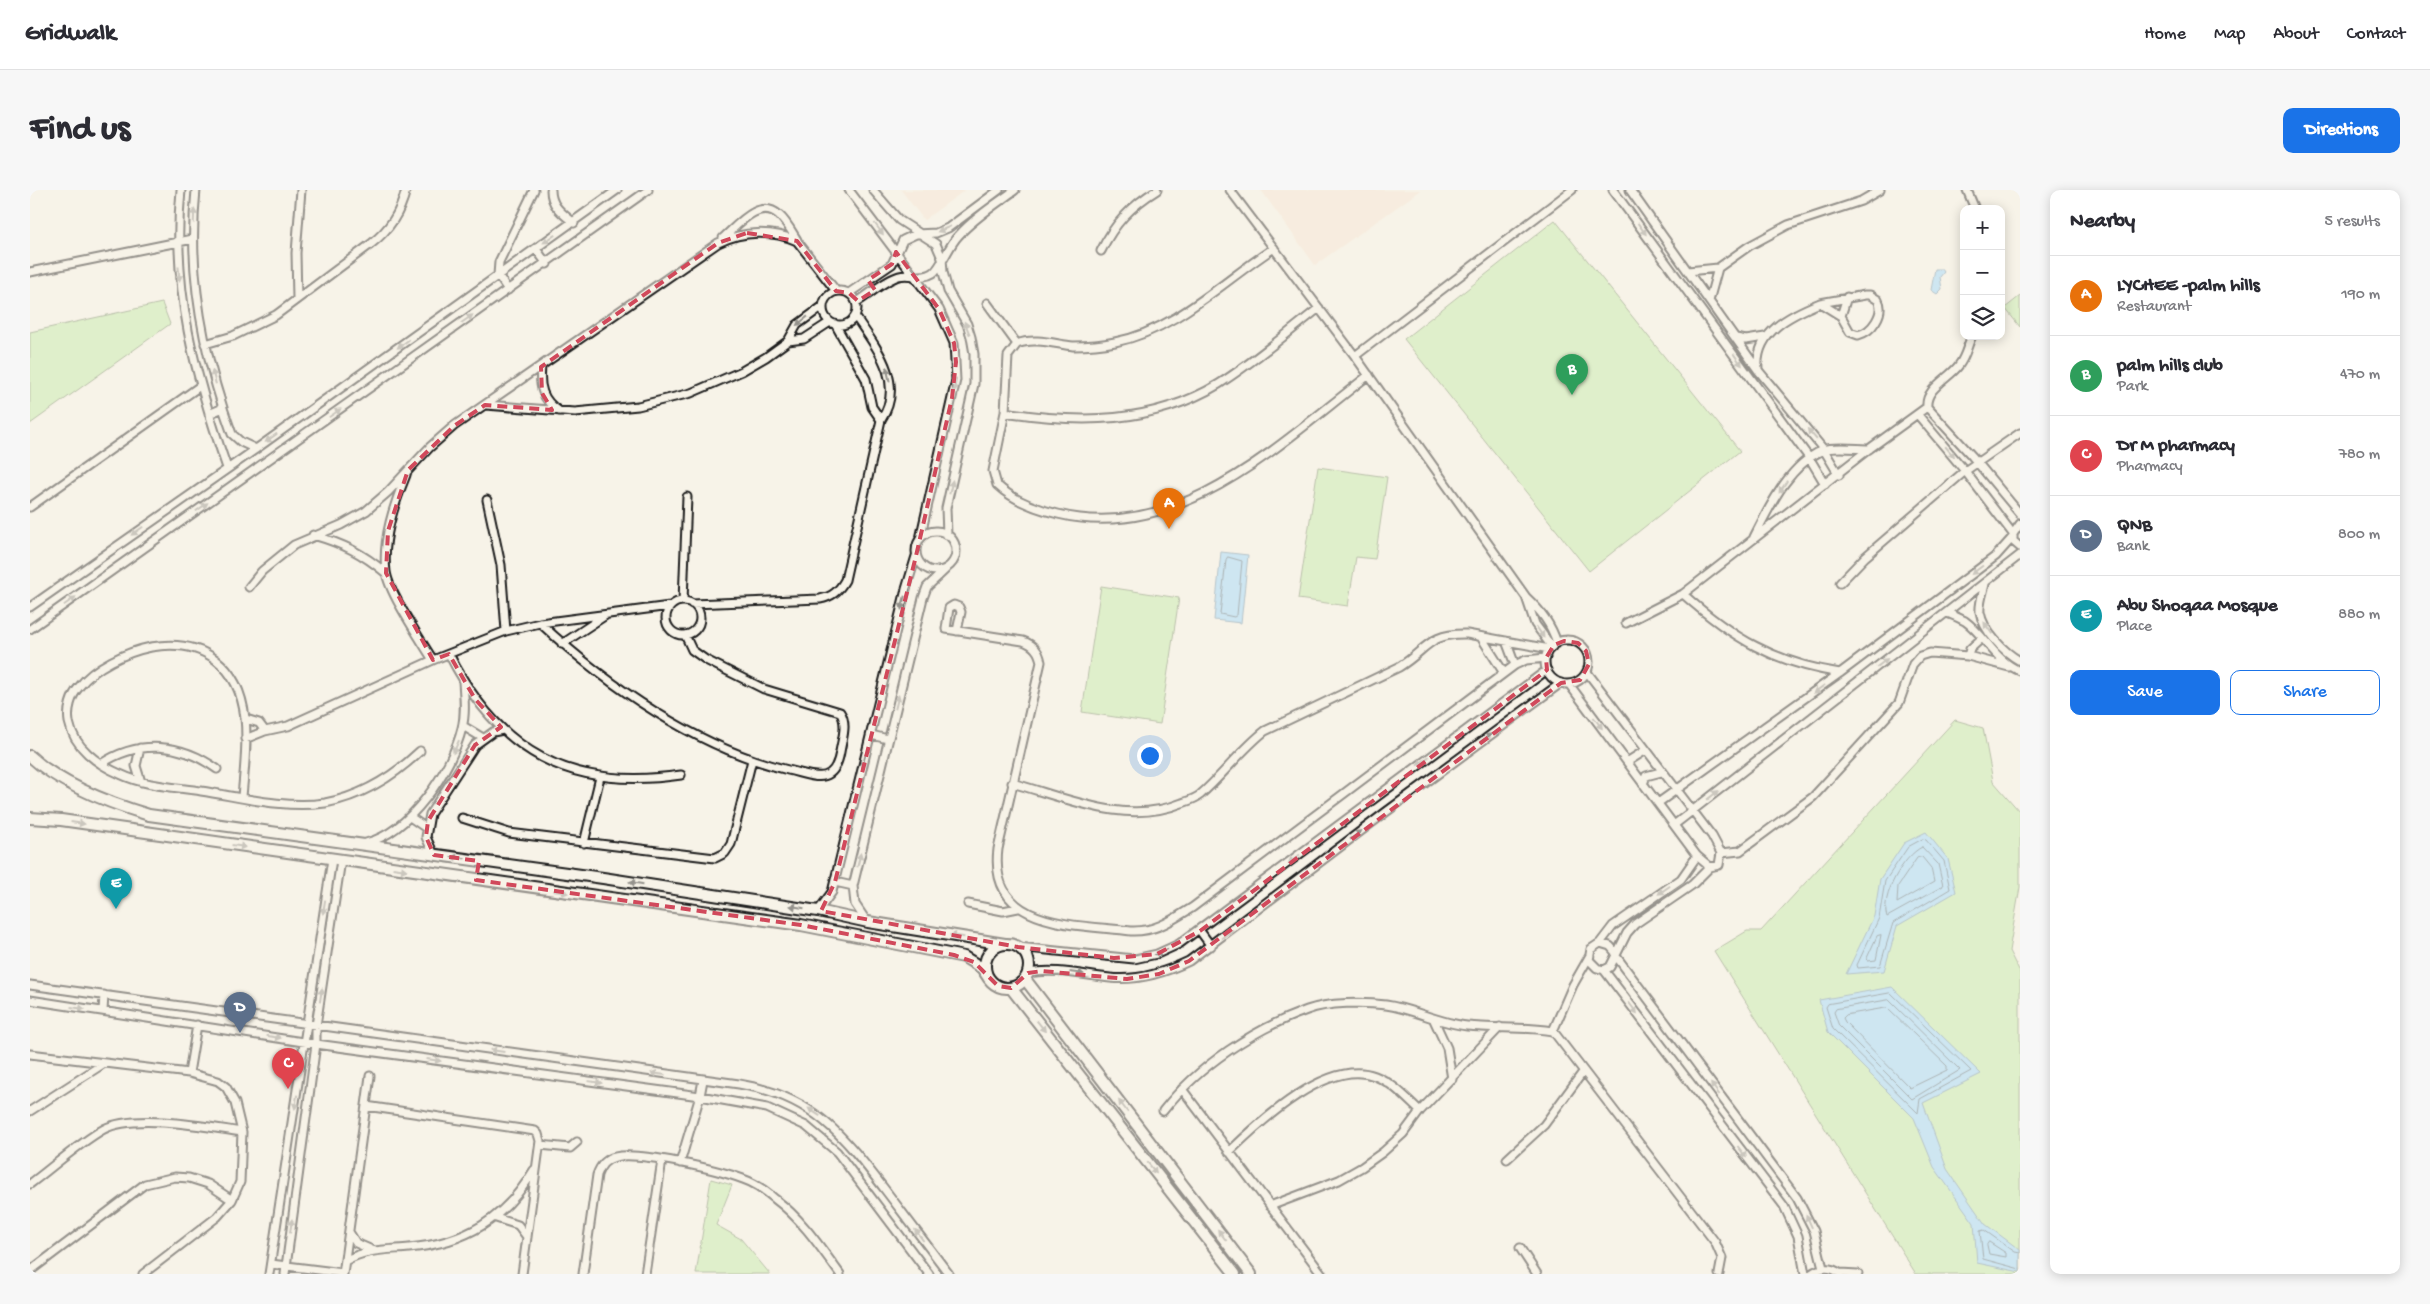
<!DOCTYPE html>
<meta charset="utf-8">
<style>
:root{--surface:#fff;--page:#f7f7f7;--text:#2b2b33;--muted:#7c7c81;--line:#e1e1e2;--accent:#1a73e8}
body{margin:0;font-family:"Gochi Hand",sans-serif;background:var(--page);color:var(--text)}
.controls{position:absolute;right:15px;top:15px;display:grid;overflow:hidden;border-radius:10px;box-shadow:0 2px 12px #0003}
.controls button{width:45px;height:45px;display:grid;place-items:center;padding:0;border:0;border-bottom:1px solid var(--line);background:var(--surface);color:var(--text);font:25px sans-serif}
.you{position:absolute;left:1119px;top:565px;width:18px;height:18px;margin:-12px;border:4px solid #fff;border-radius:50%;background:#1a73e8;box-shadow:0 0 0 8px #1a73e833}
.badge{display:grid;place-items:center;width:32px;height:32px;border-radius:50%;background:var(--accent);color:#fff;font-size:16px;font-weight:700}
.pin{position:absolute;translate:-50% -41px;filter:drop-shadow(0 1px 2px #0008)}
.pin::after{content:'';position:absolute;top:26px;width:18px;height:15px;background:inherit;clip-path:polygon(0 0,100% 0,50% 100%)}
.list{margin:0;padding:0;list-style:none}
h2{display:flex;justify-content:space-between;align-items:center;height:65px;margin:0;padding:0 20px;font-size:21px}
h2 small{font-size:16px;font-weight:400;color:var(--muted)}
.list li{display:grid;grid-template-columns:32px 1fr auto;gap:15px;align-items:center;box-sizing:border-box;height:80px;padding:0 20px;border-top:1px solid var(--line)}
.list b{display:block;font-size:19px;white-space:nowrap}
.list p{margin:0;font-size:16px;white-space:nowrap;color:var(--muted)}
.list em{font-size:16px;font-style:normal;color:var(--muted)}
.actions{display:flex;gap:10px;padding:15px 20px}
.actions a{flex:1;padding:11px 0;border:1px solid var(--accent);border-radius:10px;text-align:center;font-size:18px;color:var(--accent)}
.actions .main{background:var(--accent);color:#fff}
.icon{flex:none;width:28px;height:28px;fill:none;stroke:currentColor;stroke-width:2;stroke-linecap:round;stroke-linejoin:round}
.map{position:relative;flex:none;width:1990px;height:1084px;overflow:hidden;border-radius:10px}
header{display:flex;align-items:center;gap:30px;box-sizing:border-box;height:70px;padding:0 25px;background:var(--surface);border-bottom:1px solid var(--line)}
header strong{font-size:24px}
nav{display:flex;gap:28px;margin-inline-start:auto;font-size:18px}
.intro{display:flex;align-items:center;justify-content:space-between;box-sizing:border-box;height:120px;padding:0 30px}
h1{margin:0;font-size:35px}
.button{padding:12px 22px;border-radius:10px;background:var(--accent);color:#fff;font-size:18px;font-weight:700}
main{display:flex;gap:30px;padding:0 30px}
aside{flex:1;background:var(--surface);border-radius:10px;box-shadow:0 2px 12px #0003}
.map>svg:first-child{display:block}
.built{fill:#f6e5d4}
.green{fill:#c2eca8;stroke:#6f8462}
.water{fill:#9cd7fd;stroke:#698ca3}
.lines{fill:none;stroke-linecap:round;stroke-linejoin:round}
.shore{stroke:#4f6776;stroke-width:1}
.street-casing{stroke:#1c1c1c;stroke-width:11}
.secondary-casing{stroke:#1c1c1c;stroke-width:14}
.street{stroke:#f7f3e8;stroke-width:7}
.secondary{stroke:#f7f3e8;stroke-width:10}
.oneway{fill:#94928c}
.marked{fill:none;stroke:#d1495b;stroke-width:4;stroke-dasharray:10 6;stroke-linejoin:round}
</style>
<header>
<strong>Gridwalk</strong>
<nav><a>Home</a><a>Map</a><a>About</a><a>Contact</a></nav>
</header>
<div class="intro"><h1>Find us</h1><a class="button">Directions</a></div>
<main>
<div class="map">
<svg width="1990" height="1084" viewBox="0 0 1990 1084">
<rect width="100%" height="100%" fill="#f7f3e8"/>
<filter id="ink" filterUnits="userSpaceOnUse"><feTurbulence type="fractalNoise" baseFrequency=".02" numOctaves="2"/><feDisplacementMap in="SourceGraphic" scale="10" xChannelSelector="R" yChannelSelector="G"/><feConvolveMatrix kernelMatrix="1 2 1 2 8 2 1 2 1" color-interpolation-filters="sRGB"/></filter>
<g filter="url(#ink)">
<!-- built -->
<path class="built" d="M871,0H935L894,30Z
M1231,0H1391L1285,75Z"/>
<!-- green -->
<path class="green" d="M1525,30L1710,261L1559,381L1374,149Z
M1990,106V137L1975,118Z
M132,113L140,134L0,234V142Z
M1288,277L1357,287L1345,369L1326,367L1318,416L1268,409Z
M1071,396L1149,408L1130,534L1052,522Z
M1925,530L1953,538L1963,591L1990,622V697L1979,761L1990,783V1084H1886L1684,761L1717,741H1731Z
M681,989L702,995L686,1035L711,1049L740,1084H666Z"/>
<!-- water -->
<path class="water" d="M1905,79H1912L1914,82L1910,87L1912,99L1907,104L1901,100Z
M1191,362L1218,365L1211,433L1184,430Z
M1896,642L1918,669L1926,702L1867,736L1854,781L1816,784L1844,726L1850,689L1874,653Z
M1862,797L1951,884L1893,913L1917,979L1955,1034L1990,1060V1082L1947,1073L1944,1033L1904,977L1884,928L1798,842L1789,810Z"/>
<g class="lines">
<!-- shore -->
<path class="shore" d="M1198,367L1212,371L1207,425L1204,427L1190,424L1196,370Z
M1893,649L1896,650L1914,671L1920,699L1863,733L1850,776L1828,778L1827,775L1849,728L1855,691L1878,657Z
M1892,657L1908,674L1913,696L1857,727C1850,707 1873,666 1892,657Z
M1892,667L1901,678L1904,692L1867,713L1868,696L1887,668Z
M1851,745L1846,770L1838,771L1837,768L1847,746Z
M1861,803L1941,881L1890,909L1888,923L1803,839L1796,817L1798,814Z
M1859,810L1930,880L1882,909L1809,836L1804,822L1806,819Z
M1857,818L1917,876V880L1880,898L1815,832L1813,828L1816,825Z
M1959,1052L1976,1063V1067L1959,1064L1957,1055Z
M1990,1063L1985,1062L1954,1040L1950,1041L1953,1069L1990,1079"/>
<!-- street casing -->
<g class="street-casing">
<path id="street" d="M151,0C141,100 165,185 197,278
M166,0C157,84 173,165 202,244L211,252L226,259
M521,0C521,16 532,23 544,33
M819,0L909,119L924,153L926,190L890,349
M843,0L869,30L906,54L912,68L913,82L918,101L937,134L941,147L944,164V194L916,318L917,345
M1200,0L1325,166L1496,407C1511,421 1521,434 1527,453
M1583,0L1780,269L1795,294
M1600,0L1728,180L1794,260L1809,285
M1937,0L1945,19
M693,48C707,36 729,7 749,25C756,31 762,42 767,50
M1244,58C1193,91 1146,140 1085,152C1071,155 1057,156 1043,156C1025,154 1004,147 987,154L978,166L975,222L963,281L967,295C983,310 1007,319 1028,324C1150,354 1250,253 1339,185
M506,59L517,74
M1071,61C1084,34 1101,16 1127,0
M1658,81L1688,78L1719,56L1758,35L1831,11L1850,0
M0,82L163,49
M478,100L468,85L469,72L504,0
M793 118a17 17 0 1 1 34 0a17 17 0 1 1-34 0Z
M819,103L862,74L873,50L886,44L906,43L918,38L969,0
M267,109L266,63L271,0
M1679,111L1688,78
M827,112C840,104 855,90 869,86C880,83 892,90 903,83C911,78 919,55 928,46C944,28 966,14 985,0
M957,113L987,154
M1811,126L1817,107
M805,134L836,189L842,217L851,230
M1706,148L1716,150L1735,147
M758,151L774,149L800,132
M175,154L203,146L246,125L341,54C360,39 370,23 376,0
M1325,166L1542,0
M511,177C509,196 512,210 529,221
M1728,179C1725,142 1760,125 1790,113L1811,126L1820,142L1828,145C1842,142 1855,123 1848,110L1840,105H1835L1790,113
M456,215L545,222L608,216L661,203L712,181L736,167L758,151L767,135L793,116
M1897,217L1942,266L1990,324
M975,222C1049,234 1123,234 1189,194C1224,172 1256,144 1289,118
M179,224L193,218
M1888,225L1935,281L1983,344
M376,285C364,315 352,349 356,382C359,403 391,450 403,470
M457,310L471,375L476,441
M0,317L170,196
M1990,334L1983,344V351L1990,357
M886 361a20 20 0 1 1 40 0a20 20 0 1 1-40 0Z
M283,345C314,354 332,363 356,383
M1724,347C1740,316 1758,276 1793,260C1802,256 1828,259 1839,259
M1810,393L1835,367L1935,281L1990,243
M1955,394C1953,403 1949,413 1950,422C1953,441 1974,462 1990,471
M219,397L232,381L264,355L311,335L336,321L358,302L400,257L424,236L688,53C713,41 742,40 767,51L806,101
M1653,404C1702,448 1745,473 1810,483
M1496,407L1505,434L1522,457
M636 428a17 17 0 1 1 34 0a17 17 0 1 1-34 0Z
M653,411L657,307
M662,414L790,409C802,407 809,401 815,390L851,230C876,193 846,157 825,126
M0,417L226,259L587,0
M1917,423C1923,425 1929,428 1935,431C1956,446 1965,471 1990,481
M510,433C578,496 667,558 758,580C784,586 804,597 810,562C812,549 818,534 810,522L734,499L676,470L662,460L655,445
M1596,433L1653,404L1839,259L1897,217C1895,198 1920,188 1929,175C1936,166 1937,156 1942,146
M0,439L618,0
M927,441L931,422L929,417L924,415L919,418L916,439L993,451C1004,455 1009,461 1011,472L968,659C958,739 1046,734 1101,741C1126,742 1142,730 1163,717L1485,475L1496,470L1516,468
M1451,447L1474,483
M1515 472a22 22 0 1 1 44 0a22 22 0 1 1-44 0Z
M1476,451L1485,475
M532,454L576,425
M419,464C469,563 540,601 651,585
M1938,466L1940,459L1951,449
M1539,494L1667,666L1680,677L1689,675L1691,663L1682,646L1557,482
M216,529L229,533L235,541
M433,536L453,548
M841,545L858,549
M215,549L235,541L258,536L403,470L476,441L510,433L640,416
M110,558L106,576L111,592
M1597,572L1616,560
M71,574C109,549 151,553 187,579
M982,593C1037,608 1096,636 1152,613C1158,611 1165,609 1170,605C1193,585 1211,560 1235,541L1369,477C1397,460 1398,443 1437,444L1520,459
M1613,594L1616,586L1631,582
M212,607C214,582 218,553 215,528C209,475 173,448 121,457C96,462 64,477 49,497C41,506 37,520 39,532C44,557 67,574 90,584C115,596 144,597 171,601C211,607 254,619 295,613C332,606 363,587 390,561
M1628,613L1810,483L1966,366L1983,347
M380,627L396,638
M432,628L479,643L685,668L695,663L701,654L722,570
M1644,635L1990,365
M336,653C380,642 422,580 432,538C436,523 434,507 433,492
M554,653L570,587
M1691,663L1710,661L1783,607L1869,513L1883,474L1890,466L1900,463L1938,466L1979,477
M404,665L396,647L400,624L445,555L463,542L473,540
M805,692L823,696
M938,714L973,721L988,718
M788,721L802,702L876,399L886,366
M837,732L825,714L823,696L893,408L897,397L916,379
M1170,741L1181,756
M1570,753L1583,736L1651,689L1667,666
M988,757L1104,769L1127,764L1149,754L1517,480
M1586,763L1580,756L1570,753L1561,759L1559,770L1567,778L1574,780L1580,777L1597,743L1605,734L1662,695L1680,677
M1586,766L1767,1008L1784,1041L1793,1078
M1574,780L1754,1016L1768,1046L1775,1084
M998,783C1026,778 1052,785 1080,788C1108,791 1134,783 1159,771L1356,622L1531,493
M0,795L709,894C783,906 813,945 856,1001C877,1029 898,1056 919,1084
M0,810L286,854L670,906L737,918L776,936L807,962L899,1084
M73,821L74,805
M1404,830L1417,858L1422,889
M1523,841L1543,795L1559,767
M0,864L159,883L188,891L196,897L205,913L212,942L210,992L202,1010
M159,883L167,835
M1152,899L1292,1084
M336,916L505,941L508,944L510,951L492,1084
M0,921L73,874
M1133,921C1168,876 1224,839 1277,820C1298,812 1335,812 1356,815C1384,819 1408,833 1437,836C1465,839 1495,836 1523,841L1685,1052L1692,1068L1689,1084
M510,955L540,958L547,952
M1199,962C1231,931 1298,868 1345,886C1363,893 1376,908 1390,921
M1477,969L1514,935L1553,882
M650,973L670,906L673,890
M0,994C23,977 49,953 74,939C105,923 178,937 212,942
M1240,1016L1309,990L1332,977L1353,962L1373,944L1390,921L1470,837
M466,1028L488,1035L497,1047
M319,1042L326,1053L342,1060
M1490,1058L1507,1084
M315,1071C335,1059 356,1060 379,1058C436,1053 475,1029 504,980
M241,1074L313,1083
M0,1081L115,994L145,987L159,988L178,994L202,1010L187,1027L113,1084
M1810,1083L1828,1084
M239,1084L302,669
M255,1084L286,854V836L311,670
M313,1084L340,886
M553,1084L567,985C570,976 576,969 585,967C609,961 689,980 713,989C725,993 736,1001 745,1009C772,1029 791,1058 810,1084
M615,1084L632,970
M1781,1084C1792,1076 1801,1077 1811,1084"/>
</g>
<!-- secondary casing -->
<g class="secondary-casing">
<path id="secondary" d="M0,566C31,595 79,613 119,625L573,688L788,721L838,732L975,754
M0,628L31,630L771,735L934,767L952,778L958,787
M955 776a22 22 0 1 1 44 0a22 22 0 1 1-44 0Z
M995,789L1221,1084
M981,798L1205,1084"/>
</g>
<!-- street -->
<use href="#street" class="street"/>
<!-- secondary -->
<use href="#secondary" class="secondary"/>
</g>
<!-- one-way arrows -->
<defs><path id="oneway-solid" d="M-6-.8H1V-3.2L6.5 0L1 3.2V.8H-6Z" transform="scale(1.25)"/></defs>
<g class="oneway">
<use href="#oneway-solid" transform="translate(164 26) rotate(-88)"/>
<use href="#oneway-solid" transform="translate(849 39) rotate(53)"/>
<use href="#oneway-solid" transform="translate(914 39) rotate(157)"/>
<use href="#oneway-solid" transform="translate(1612 39) rotate(54)"/>
<use href="#oneway-solid" transform="translate(519 49) rotate(146)"/>
<use href="#oneway-solid" transform="translate(149 84) rotate(86)"/>
<use href="#oneway-solid" transform="translate(437 129) rotate(-35)"/>
<use href="#oneway-solid" transform="translate(772 131) rotate(142)"/>
<use href="#oneway-solid" transform="translate(937 138) rotate(-112)"/>
<use href="#oneway-solid" transform="translate(373 154) rotate(144)"/>
<use href="#oneway-solid" transform="translate(1708 170) rotate(54)"/>
<use href="#oneway-solid" transform="translate(858 184) rotate(-102)"/>
<use href="#oneway-solid" transform="translate(184 187) rotate(-105)"/>
<use href="#oneway-solid" transform="translate(925 195) rotate(99)"/>
<use href="#oneway-solid" transform="translate(305 223) rotate(-35)"/>
<use href="#oneway-solid" transform="translate(1782 244) rotate(-130)"/>
<use href="#oneway-solid" transform="translate(241 248) rotate(144)"/>
<use href="#oneway-solid" transform="translate(1920 262) rotate(50)"/>
<use href="#oneway-solid" transform="translate(921 297) rotate(-77)"/>
<use href="#oneway-solid" transform="translate(1753 297) rotate(123)"/>
<use href="#oneway-solid" transform="translate(172 317) rotate(-35)"/>
<use href="#oneway-solid" transform="translate(107 341) rotate(145)"/>
<use href="#oneway-solid" transform="translate(1947 380) rotate(143)"/>
<use href="#oneway-solid" transform="translate(40 411) rotate(-35)"/>
<use href="#oneway-solid" transform="translate(873 413) rotate(104)"/>
<use href="#oneway-solid" transform="translate(1958 438) rotate(-125)"/>
<use href="#oneway-solid" transform="translate(1510 442) rotate(56)"/>
<use href="#oneway-solid" transform="translate(1852 473) rotate(-38)"/>
<use href="#oneway-solid" transform="translate(1789 499) rotate(144)"/>
<use href="#oneway-solid" transform="translate(867 512) rotate(-76)"/>
<use href="#oneway-solid" transform="translate(1568 533) rotate(53)"/>
<use href="#oneway-solid" transform="translate(1456 548) rotate(-36)"/>
<use href="#oneway-solid" transform="translate(426 557) rotate(114)"/>
<use href="#oneway-solid" transform="translate(834 571) rotate(104)"/>
<use href="#oneway-solid" transform="translate(1393 571) rotate(143)"/>
<use href="#oneway-solid" transform="translate(1683 605) rotate(-38)"/>
<use href="#oneway-solid" transform="translate(48 633) rotate(8)"/>
<use href="#oneway-solid" transform="translate(1326 645) rotate(-38)"/>
<use href="#oneway-solid" transform="translate(209 656) rotate(8)"/>
<use href="#oneway-solid" transform="translate(428 668) rotate(-172)"/>
<use href="#oneway-solid" transform="translate(1264 669) rotate(143)"/>
<use href="#oneway-solid" transform="translate(829 670) rotate(-77)"/>
<use href="#oneway-solid" transform="translate(370 679) rotate(8)"/>
<use href="#oneway-solid" transform="translate(606 693) rotate(-171)"/>
<use href="#oneway-solid" transform="translate(1634 700) rotate(145)"/>
<use href="#oneway-solid" transform="translate(531 702) rotate(8)"/>
<use href="#oneway-solid" transform="translate(294 717) rotate(99)"/>
<use href="#oneway-solid" transform="translate(767 717) rotate(-171)"/>
<use href="#oneway-solid" transform="translate(1197 744) rotate(-38)"/>
<use href="#oneway-solid" transform="translate(927 746) rotate(-171)"/>
<use href="#oneway-solid" transform="translate(1131 762) rotate(158)"/>
<use href="#oneway-solid" transform="translate(1047 783) rotate(8)"/>
<use href="#oneway-solid" transform="translate(291 805) rotate(-81)"/>
<use href="#oneway-solid" transform="translate(48 818) rotate(8)"/>
<use href="#oneway-solid" transform="translate(1603 818) rotate(53)"/>
<use href="#oneway-solid" transform="translate(1011 836) rotate(52)"/>
<use href="#oneway-solid" transform="translate(244 847) rotate(9)"/>
<use href="#oneway-solid" transform="translate(467 861) rotate(-172)"/>
<use href="#oneway-solid" transform="translate(404 870) rotate(8)"/>
<use href="#oneway-solid" transform="translate(628 884) rotate(-172)"/>
<use href="#oneway-solid" transform="translate(565 892) rotate(8)"/>
<use href="#oneway-solid" transform="translate(1685 899) rotate(-127)"/>
<use href="#oneway-solid" transform="translate(266 912) rotate(99)"/>
<use href="#oneway-solid" transform="translate(1093 916) rotate(-127)"/>
<use href="#oneway-solid" transform="translate(784 922) rotate(-146)"/>
<use href="#oneway-solid" transform="translate(1712 962) rotate(53)"/>
<use href="#oneway-solid" transform="translate(1122 978) rotate(52)"/>
<use href="#oneway-solid" transform="translate(1779 1031) rotate(-114)"/>
<use href="#oneway-solid" transform="translate(261 1036) rotate(-82)"/>
<use href="#oneway-solid" transform="translate(889 1045) rotate(-127)"/>
<use href="#oneway-solid" transform="translate(1192 1045) rotate(-127)"/>
</g>
</g>
<!-- marked area -->
<path d="M0 0H1990V1084H0ZM717,43L767,51L806,101L819,103L828,111L845,100L838,90L862,74L866,62L909,119L924,153L926,172L922,208L886,366L805,692L791,721L988,757L1084,768L1127,764L1170,741L1517,480L1516,468L1524,455L1534,451L1548,453L1556,461L1559,474L1550,490L1531,493L1159,771L1129,784L1097,789L1012,781L998,783L981,798L968,796L944,772L924,765L771,735L446,690L449,671L404,665L396,647L398,631L445,555L471,537L445,509L419,464L403,470L356,383L358,341L378,280L424,236L455,215L522,220L512,203L511,177L688,53Z" fill="#f7f3e8" fill-opacity=".55" fill-rule="evenodd"/>
<path class="marked" d="M717,43L767,51L806,101L819,103L828,111L845,100L838,90L862,74L866,62L909,119L924,153L926,172L922,208L886,366L805,692L791,721L988,757L1084,768L1127,764L1170,741L1517,480L1516,468L1524,455L1534,451L1548,453L1556,461L1559,474L1550,490L1531,493L1159,771L1129,784L1097,789L1012,781L998,783L981,798L968,796L944,772L924,765L771,735L446,690L449,671L404,665L396,647L398,631L445,555L471,537L445,509L419,464L403,470L356,383L358,341L378,280L424,236L455,215L522,220L512,203L511,177L688,53Z"/>
</svg>
<div class="controls">
<button>+</button>
<button>−</button>
<button><svg class="icon" aria-label="layers" viewBox="0 0 24 24"><path d="M12 4l9 5-9 5-9-5zM3 14l9 5 9-5"/></svg></button>
</div>
<div class="you"></div>
<div class="pin badge" style="left:1139px;top:339px;background:#e8710a">A</div>
<div class="pin badge" style="left:1542px;top:205px;background:#2e9e5b">B</div>
<div class="pin badge" style="left:258px;top:899px;background:#e0444e">C</div>
<div class="pin badge" style="left:210px;top:843px;background:#5c6f8a">D</div>
<div class="pin badge" style="left:86px;top:719px;background:#0f9aa8">E</div>
</div>
<aside>
<h2>Nearby<small>5 results</small></h2>
<ul class="list">
<li><span class="badge" style="background:#e8710a">A</span><div><b>LYCHEE -palm hills</b><p>Restaurant</p></div><em>190 m</em></li>
<li><span class="badge" style="background:#2e9e5b">B</span><div><b>palm hills club</b><p>Park</p></div><em>470 m</em></li>
<li><span class="badge" style="background:#e0444e">C</span><div><b>Dr M pharmacy</b><p>Pharmacy</p></div><em>780 m</em></li>
<li><span class="badge" style="background:#5c6f8a">D</span><div><b>QNB</b><p>Bank</p></div><em>800 m</em></li>
<li><span class="badge" style="background:#0f9aa8">E</span><div><b>Abu Shoqaa Mosque</b><p>Place</p></div><em>880 m</em></li>
</ul>
<div class="actions"><a class="main">Save</a><a>Share</a></div>
</aside>
</main>
